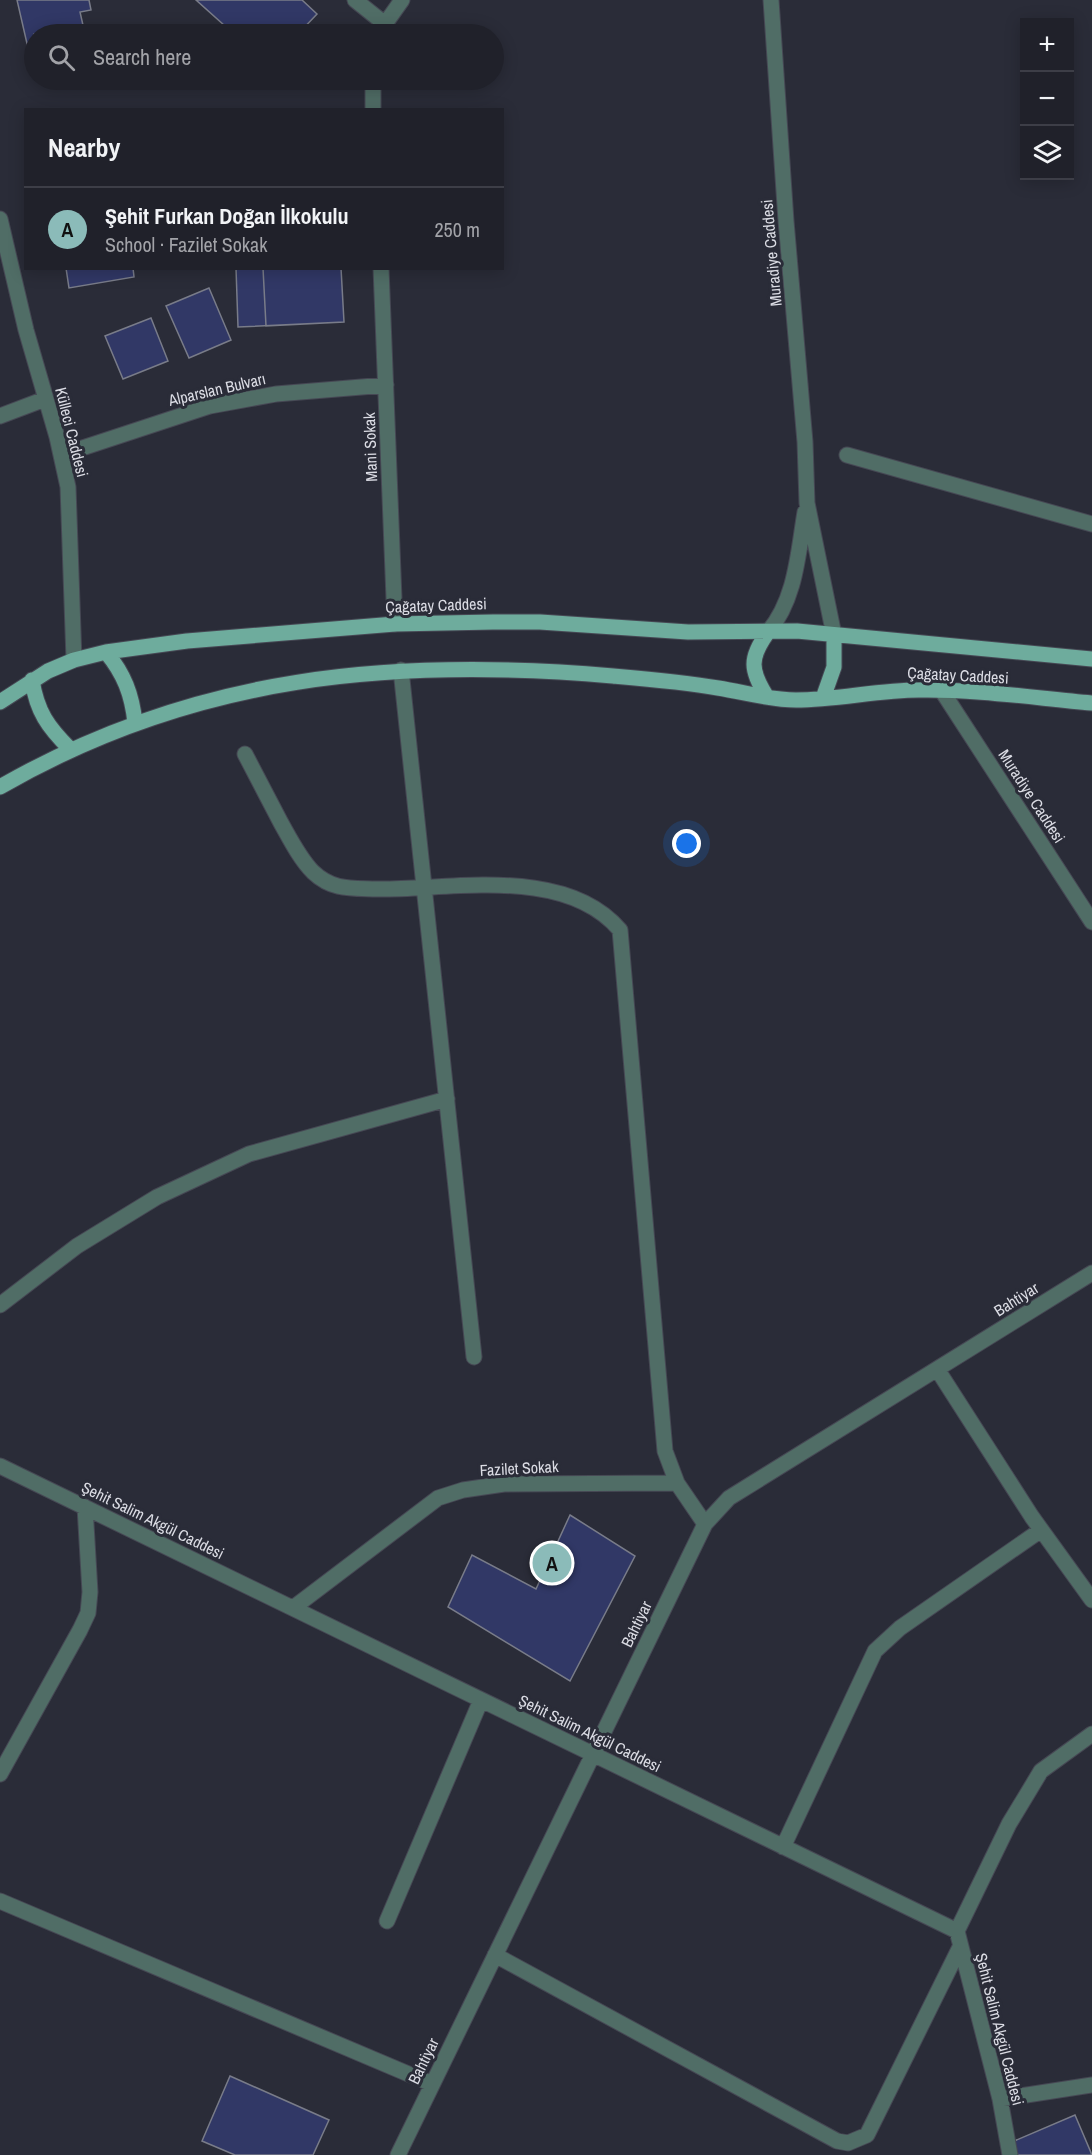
<!DOCTYPE html>
<meta charset="utf-8">
<style>
:root{--surface:#20212a;--page:#2d2e36;--text:#f1f3f6;--muted:#a2a3a8;--line:#3d3e47;--accent:#8bbbb9}
body{margin:0;font-family:"Archivo Narrow",sans-serif;background:var(--page);color:var(--text)}
.controls{position:absolute;right:18px;top:18px;display:grid;overflow:hidden;border-radius:0px;box-shadow:0 3px 15px #0003}
.controls button{width:54px;height:54px;display:grid;place-items:center;padding:0;border:0;border-bottom:2px solid var(--line);background:var(--surface);color:var(--text);font:30px sans-serif}
.you{position:absolute;left:687px;top:844px;width:21px;height:21px;margin:-15px;border:4px solid #fff;border-radius:50%;background:#1a73e8;box-shadow:0 0 0 9px #1a73e833}
.badge{display:grid;place-items:center;width:39px;height:39px;border-radius:50%;background:var(--accent);color:#111;font-size:20px;font-weight:700}
.pin{position:absolute;translate:-50% -50%;border:3px solid #fff;box-shadow:0 2px 6px #0006}
.list{margin:0;padding:0;list-style:none}
h2{display:flex;justify-content:space-between;align-items:center;height:78px;margin:0;padding:0 24px;font-size:26px}
h2 small{font-size:20px;font-weight:400;color:var(--muted)}
.list li{display:grid;grid-template-columns:39px 1fr auto;gap:18px;align-items:center;box-sizing:border-box;height:84px;padding:0 24px;border-top:2px solid var(--line)}
.list b{display:block;font-size:22px;white-space:nowrap}
.list p{margin:0;font-size:20px;white-space:nowrap;color:var(--muted)}
.list em{font-size:20px;font-style:normal;color:var(--muted)}
.icon{flex:none;width:33px;height:33px;fill:none;stroke:currentColor;stroke-width:2;stroke-linecap:round;stroke-linejoin:round}
.map{position:relative;flex:none;width:1092px;height:2155px;overflow:hidden}
.search{position:absolute;background:var(--surface);box-shadow:0 3px 15px #0003;left:24px;top:24px;width:480px;height:66px;display:flex;align-items:center;gap:15px;box-sizing:border-box;padding:0 21px;border-radius:33px;color:var(--muted);font-size:22px}
.panel{position:absolute;background:var(--surface);box-shadow:0 3px 15px #0003;left:24px;top:108px;width:480px;height:162px;border-radius:0px}
.map>svg:first-child{display:block}
.building{fill:#313866;stroke:#797c89;stroke-width:1.5}
.lines{fill:none;stroke-linecap:round;stroke-linejoin:round}
.minor-casing{stroke:#464854;stroke-width:17}
.major-casing{stroke:#464854;stroke-width:17}
.minor{stroke:#506d66;stroke-width:15}
.major{stroke:#6eac9d;stroke-width:15}
.labels{text-anchor:middle;stroke-width:6;stroke-linejoin:round;paint-order:stroke}
.street-label{font-size:16px;fill:#dbdce4;stroke:#2a2c38}
</style>
<div class="map">
<svg width="1092" height="2155" viewBox="0 0 1092 2155">
<rect width="100%" height="100%" fill="#2a2c38"/>
<!-- building -->
<path class="building" d="M17,0H89L91,10L80,12L85,34H34V60L31,61Z
M196,0H302L317,14L298,34H234Z
M66,268H133L134,277L69,288Z
M236,268H341L344,322L238,327Z
M263,268H341L344,322L266,326Z
M209,288L231,340L189,358L166,306Z
M151,318L168,361L123,379L105,336Z
M570,1515L635,1556L570,1681L448,1607L472,1555L536,1589Z
M230,2076L329,2120L313,2155H235L202,2141Z
M1075,2115L1092,2155H1018L1012,2142Z"/>
<g class="lines">
<!-- minor casing -->
<g class="minor-casing">
<path id="minor" d="M355,0L385,24
M771,0L786,221L805,442L807,503L834,635
M381,34L385,24L402,0
M373,80V110
M0,219L26,330L57,437L68,487L74,660
M381,268L395,624
M0,416L45,399
M61,455L210,406L276,394L386,385
M847,455L1092,524
M768,632C796,599 798,553 805,512
M401,670L474,1357
M942,691L1092,922
M245,754C257,777 269,800 281,823C290,839 300,859 313,872C333,891 352,888 377,889C452,890 565,865 620,930L665,1451L677,1483L705,1524
M0,1305L77,1246L157,1197L249,1154L447,1099
M937,1369L1032,1517L1092,1600
M0,1466L957,1931L1000,2099L1010,2155
M293,1608L438,1498L463,1490L504,1484L677,1483
M0,1774L80,1630L88,1613L90,1592L85,1507
M783,1847L875,1651L900,1628L1041,1530
M0,1901L432,2084
M387,1921L481,1700
M957,1931L1009,1824L1041,1771L1092,1734
M495,1955L837,2141L848,2143L867,2135L960,1947
M1000,2099L1092,2085
M398,2155L705,1524L729,1498L1092,1273"/>
</g>
<!-- major casing -->
<g class="major-casing">
<path id="major" d="M106,652C124,674 132,694 135,723
M32,680C37,712 48,727 70,749
M767,697C750,670 749,658 768,632
M823,698L834,667V635
M0,702L48,671L74,660L106,652L187,641L395,624L493,622H540L688,632L797,631L1092,659
M0,787C194,675 393,657 613,676C648,679 684,682 718,688C744,692 770,700 796,700C837,700 878,690 919,690C976,689 1035,698 1092,703"/>
</g>
<!-- minor -->
<use href="#minor" class="minor"/>
<!-- major -->
<use href="#major" class="major"/>
</g>
<g class="labels">
<!-- street labels -->
<g class="street-label">
<text transform="translate(771 253) rotate(-95)" y="6">Muradiye Caddesi</text>
<text transform="translate(217 389) rotate(-13)" y="6">Alparslan Bulvarı</text>
<text transform="translate(72 432) rotate(76)" y="6">Külleci Caddesi</text>
<text transform="translate(370 447) rotate(-92)" y="6">Mani Sokak</text>
<text transform="translate(436 605) rotate(-2)" y="6">Çağatay Caddesi</text>
<text transform="translate(958 675) rotate(3)" y="6">Çağatay Caddesi</text>
<text transform="translate(1032 796) rotate(57)" y="6">Muradiye Caddesi</text>
<text transform="translate(1016 1299) rotate(-32)" y="6">Bahtiyar</text>
<text transform="translate(519 1468) rotate(-3)" y="6">Fazilet Sokak</text>
<text transform="translate(153 1520) rotate(26)" y="6">Şehit Salim Akgül Caddesi</text>
<text transform="translate(636 1624) rotate(-64)" y="6">Bahtiyar</text>
<text transform="translate(590 1733) rotate(26)" y="6">Şehit Salim Akgül Caddesi</text>
<text transform="translate(1000 2029) rotate(76)" y="6">Şehit Salim Akgül Caddesi</text>
<text transform="translate(423 2061) rotate(-64)" y="6">Bahtiyar</text>
</g>
</g>
</svg>
<div class="controls">
<button>+</button>
<button>−</button>
<button><svg class="icon" aria-label="layers" viewBox="0 0 24 24"><path d="M12 4l9 5-9 5-9-5zM3 14l9 5 9-5"/></svg></button>
</div>
<div class="you"></div>
<div class="pin badge" style="left:552px;top:1563px">A</div>
<div class="search"><svg class="icon" aria-label="search" viewBox="0 0 24 24"><circle cx="10" cy="10" r="6"/><path d="M15 15l6 6"/></svg>Search here</div>
<section class="panel">
<h2>Nearby<small></small></h2>
<ul class="list">
<li><span class="badge">A</span><div><b>Şehit Furkan Doğan İlkokulu</b><p>School · Fazilet Sokak</p></div><em>250 m</em></li>
</ul>
</section>
</div>
